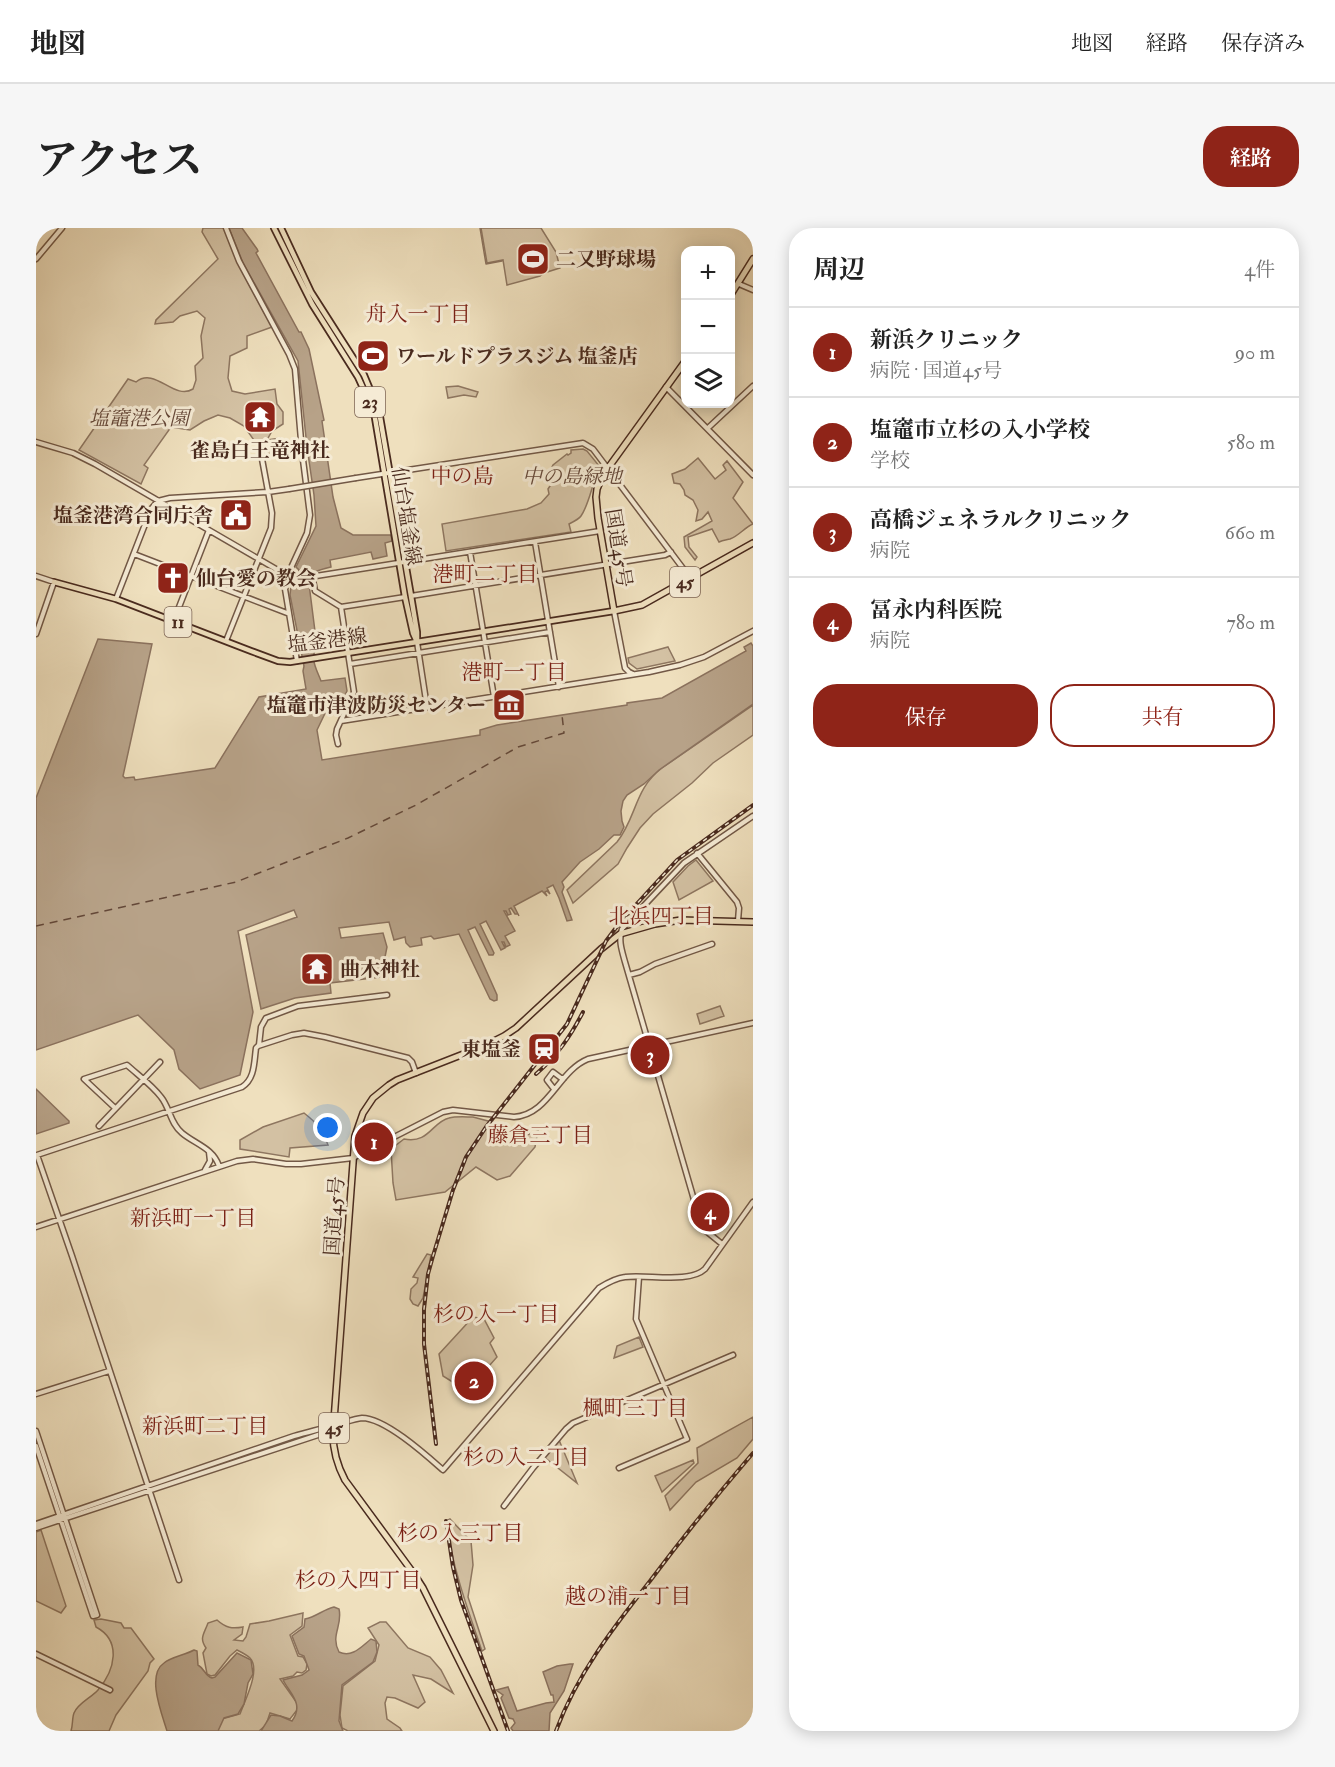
<!DOCTYPE html>
<html lang="ja">
<meta charset="utf-8">
<style>
:root{--surface:#fff;--page:#f6f6f6;--text:#222;--muted:#767676;--line:#e0e0e0;--accent:#8f2418}
body{margin:0;font-family:"IM FELL Double Pica","Noto Serif JP",serif;background:var(--page);color:var(--text)}
.controls{position:absolute;right:18px;top:18px;display:grid;overflow:hidden;border-radius:12px;box-shadow:0 3px 15px #0003}
.controls button{width:54px;height:54px;display:grid;place-items:center;padding:0;border:0;border-bottom:2px solid var(--line);background:var(--surface);color:var(--text);font:30px sans-serif}
.you{position:absolute;left:292px;top:900px;width:21px;height:21px;margin:-15px;border:4px solid #fff;border-radius:50%;background:#1a73e8;box-shadow:0 0 0 9px #1a73e833}
.badge{display:grid;place-items:center;width:39px;height:39px;border-radius:50%;background:var(--accent);color:#fff;font-size:20px;font-weight:700}
.pin{position:absolute;translate:-50% -50%;border:3px solid #fff;box-shadow:0 2px 6px #0006}
.list{margin:0;padding:0;list-style:none}
h2{display:flex;justify-content:space-between;align-items:center;height:78px;margin:0;padding:0 24px;font-size:26px}
h2 small{font-size:20px;font-weight:400;color:var(--muted)}
.list li{display:grid;grid-template-columns:39px 1fr auto;gap:18px;align-items:center;box-sizing:border-box;height:90px;padding:0 24px;border-top:2px solid var(--line)}
.list b{display:block;font-size:22px;white-space:nowrap}
.list p{margin:0;font-size:20px;white-space:nowrap;color:var(--muted)}
.list em{font-size:20px;font-style:normal;color:var(--muted)}
.actions{display:flex;gap:12px;padding:18px 24px}
.actions a{flex:1;padding:14px 0;border:2px solid var(--accent);border-radius:24px;text-align:center;font-size:21px;color:var(--accent)}
.actions .main{background:var(--accent);color:#fff}
.icon{flex:none;width:33px;height:33px;fill:none;stroke:currentColor;stroke-width:2;stroke-linecap:round;stroke-linejoin:round}
.map{position:relative;flex:none;width:717px;height:1503px;overflow:hidden;border-radius:24px}
header{display:flex;align-items:center;gap:36px;box-sizing:border-box;height:84px;padding:0 30px;background:var(--surface);border-bottom:2px solid var(--line)}
header strong{font-size:28px}
nav{display:flex;gap:33px;margin-inline-start:auto;font-size:21px}
.intro{display:flex;align-items:center;justify-content:space-between;box-sizing:border-box;height:144px;padding:0 36px}
h1{margin:0;font-size:42px}
.button{padding:15px 27px;border-radius:24px;background:var(--accent);color:#fff;font-size:21px;font-weight:700}
main{display:flex;gap:36px;padding:0 36px}
aside{flex:1;background:var(--surface);border-radius:24px;box-shadow:0 3px 15px #0003}
.map>svg:first-child{display:block}
.green{fill:#d3c1a3;stroke:#8e7660;stroke-width:1.5}
.water{fill:#b7a288;stroke:#8b725e;stroke-width:1.5;fill-rule:evenodd}
.lines{fill:none;stroke-linecap:round;stroke-linejoin:round}
.stream{stroke:#8b725e;stroke-width:1.5}
.ferry{stroke:#644838;stroke-width:1.5;stroke-dasharray:8 6;stroke-linecap:butt}
.minor-casing{stroke:#725846;stroke-width:7}
.major-casing{stroke:#492a1e;stroke-width:8}
.highway-casing{stroke:#492a1e;stroke-width:8}
.minor{stroke:#f5ebd5;stroke-width:4}
.major{stroke:#efe0be;stroke-width:4.5}
.highway{stroke:#efe0be;stroke-width:5}
.rail-casing{stroke:#492a1e;stroke-width:4}
.rail{stroke:#f5ebd5;stroke-width:1.5;stroke-dasharray:4.5;stroke-linecap:butt}
.minor-bridge-casing{stroke:#725846;stroke-width:7;stroke-linecap:butt}
.minor-bridge{stroke:#f5ebd5;stroke-width:4}
.labels{text-anchor:middle;stroke-width:6;stroke-linejoin:round;paint-order:stroke}
.shield{fill:#f5ebd5;stroke:#7d6455;stroke-width:1.5}
.shield-label{font-size:18px;font-weight:bold;fill:#492a1e}
.poi-label{font-size:20px;font-weight:bold;fill:#492a1e;stroke:#f5ebd5;text-anchor:start}
.park-label{font-size:20px;font-style:italic;fill:#654839;stroke:#f5ebd5}
.street-label{font-size:20px;fill:#492a1e;stroke:#f5ebd5}
.neighbourhood-label{font-size:21px;fill:#7a1f14;stroke:#f5ebd5}
</style>
<header>
<strong>地図</strong>
<nav><a>地図</a><a>経路</a><a>保存済み</a></nav>
</header>
<div class="intro"><h1>アクセス</h1><a class="button">経路</a></div>
<main>
<div class="map">
<svg width="717" height="1503" viewBox="0 0 717 1503">
<rect width="100%" height="100%" fill="#efe0be"/>
<filter id="stains"><feTurbulence type="fractalNoise" baseFrequency=".00333" numOctaves="4"/><feColorMatrix values="0 0 0 0 .2 0 0 0 0 .09 0 0 0 0 .02 0 0 0 .5 -.17"/></filter>
<radialGradient id="worn" r=".72"><stop offset=".6" stop-color="#630" stop-opacity="0"/><stop offset="1" stop-color="#630" stop-opacity=".3"/></radialGradient>
<!-- green -->
<path class="green" d="M167,0H188L208,47L236,99L211,108V120L194,128L192,150L196,163L209,166L239,161L241,176L247,184V196L236,203L231,212L244,210L245,221L237,223L238,228L229,229L227,227L224,215H220L208,198L194,190L182,187L168,193L154,202L135,199L108,237L112,240L105,256L43,222L92,151L100,154C119,138 138,173 157,161L160,152L159,138L167,130L165,108L169,90L161,83L144,88L137,94L119,96L120,92L182,31L166,4Z
M445,0H505L520,24L524,40L508,45L504,48L471,57L467,32L451,35Z
M422,158L442,164L440,169L428,167L412,170L410,159Z
M547,221L551,223L564,239C556,254 554,275 545,288C543,291 537,294 533,296L535,304L410,323L406,296L491,281L505,275L513,266L512,261L516,255L514,243L517,237L531,226L532,227L535,225V222Z
M662,230L679,251L690,242L687,237L691,233L707,254L697,270L717,296C709,299 703,308 694,311C690,312 687,312 683,314L676,301L652,309L653,319L661,329L659,332L649,319L648,309L676,293L672,284L666,291L660,293L662,282L657,272L649,267L648,262L644,256L638,255L636,246L649,241Z
M632,419L639,433L601,441L593,435L592,430Z
M717,477V507L677,535L656,555L617,586L604,600L591,620L582,636L537,675L531,662L581,614C601,589 598,561 626,540Z
M660,632L677,653L643,672L637,654L652,638Z
M684,778L688,788L664,796L661,786Z
M268,885C282,896 286,901 292,917L254,920L253,929L204,921V912L227,899Z
M437,889L467,897L473,913L502,903L499,919L474,948L461,952L440,939L409,964L360,972L357,955L355,921L368,911C393,916 396,894 413,890C420,888 430,889 437,889Z
M391,1026L395,1027L387,1070L382,1078L377,1076L374,1071L375,1061L381,1055L382,1050L377,1049Z
M437,1089L448,1091L458,1110L454,1115L461,1129L431,1163L407,1148L403,1126Z
M603,1109L607,1119L578,1130L581,1118Z
M717,1189V1211L701,1230L660,1254L634,1282L629,1268L662,1235L661,1220Z
M523,1212L541,1255L508,1229Z
M657,1232L658,1235L626,1264L619,1248Z
M414,1291L435,1313L437,1337L432,1369L449,1421L446,1423C431,1380 416,1338 410,1293Z
M5,1302L30,1378L25,1385L0,1373V1304Z
M267,1385L266,1398L254,1407L262,1428L267,1429L271,1436L270,1442L266,1445L261,1444L257,1448L244,1451L261,1475V1482L254,1491L234,1485L230,1497L223,1503H182V1492L204,1486C209,1472 225,1442 214,1430C211,1427 205,1424 201,1422L194,1428L179,1447L175,1448L171,1446L167,1425L170,1420C163,1410 168,1406 172,1395L181,1392C190,1400 196,1401 207,1399L206,1406L198,1412L207,1413L210,1409L214,1396L233,1393Z
M65,1391L85,1395L88,1400H95L118,1431L114,1435L112,1443L80,1487L73,1503H35C37,1497 36,1490 38,1485C42,1475 55,1470 62,1462C79,1442 86,1413 60,1399L58,1392Z
M344,1394H350L372,1420L394,1429L405,1442L417,1465L395,1451L377,1447L389,1474L382,1480L359,1470L351,1469L349,1475L351,1491L364,1500L366,1503H312L306,1500L304,1487L307,1458L339,1433L343,1417L332,1400Z"/>
<!-- water -->
<path class="water" d="M193,0H206L221,21L222,23L220,25L263,104H265L273,121L288,192L286,193L297,269L305,300L317,307H355L356,313L349,315L351,328L337,331L335,324L294,332L295,339C282,342 276,343 273,356L281,419C273,430 281,442 285,453L309,450L311,463L303,479L294,475L281,502L286,532L444,507V502L461,497L591,477V475L626,470L710,423L708,419L715,415L717,418V476L623,542L608,556L591,567L587,573L585,583L586,593L588,599L584,607H578L563,621L544,634L526,654L528,659L526,664L536,692L531,693L523,670L517,657L511,660L514,666L511,663L509,664L511,668L506,663L478,678L483,688L482,686H479L475,680L473,681L475,686L472,687L470,683H468L479,703L469,708L474,717L470,719L468,714H466L469,720L465,722L450,693L444,696L458,725L457,727H453L439,699L432,702L461,767V772L458,773L454,771L423,706L398,711L395,708L385,710L386,717L374,719L370,715L369,709L358,712L353,694L303,700L305,710L347,705L351,719L345,749L294,755L295,765L259,770L225,781L210,707L261,689L258,682L202,703L217,784L204,847L164,861L143,841L138,822L102,787L0,822V570L62,411L116,416L87,548L89,550L98,549L99,552L179,540L223,469L270,461L267,443L268,438L254,367L256,349L261,348L263,342L260,339L280,298L278,267L271,219L262,133L207,35ZM272,727L281,728L289,741L288,747L283,753L275,754C271,745 269,736 272,727Z
M0,861L33,893V895L0,906Z
M298,1379L303,1381C307,1398 294,1407 303,1424C316,1430 325,1419 335,1411L340,1413L341,1424L337,1434L306,1457L303,1493L307,1503H225L235,1487L244,1488L256,1493C268,1476 255,1467 247,1452L266,1447L273,1442L268,1428L263,1426L256,1408L268,1399L269,1391C280,1389 288,1381 298,1379Z
M158,1422L161,1423L162,1437C169,1441 169,1448 176,1450L179,1449L201,1425L215,1432L217,1446L212,1455L208,1476L202,1486L188,1490L182,1503H131C126,1486 110,1447 128,1435C135,1429 149,1427 158,1422Z
M534,1436H537L528,1463L514,1485L513,1503H477L475,1500L479,1495L477,1491L473,1490L465,1470L467,1467L460,1462L472,1459L481,1483L510,1475L518,1474L517,1467H515L507,1444L521,1438Z"/>
<g class="lines">
<!-- stream -->
<path class="stream" d="M444,0L450,36L466,33"/>
<!-- ferry -->
<path class="ferry" d="M0,698L200,654L312,610L380,577L482,519L528,505L526,487"/>
<!-- minor casing -->
<g class="minor-casing">
<path id="minor" d="M190,0L203,33L253,126L259,141L260,153L266,224L274,287L271,305L254,342L249,361L261,433
M0,31L26,0
M703,56L717,62
M630,159L717,247
M672,200L717,158
M0,214L37,225L59,236L252,348
M320,250L547,215L557,221L655,351
M499,314L523,459
M434,324L458,469
M98,326L251,385
M0,348L18,354L0,406
M375,368L629,327L635,324
M369,369L305,379L279,363L277,352L280,348L564,303
M80,371L115,281L122,273L134,270L232,264L253,261
M578,383L589,440L593,444L597,446
M138,392L173,302
M190,413L235,300L236,285L226,231
M381,414L391,479
M314,436L514,404
M305,493L613,444L644,437L668,429L717,403
M302,516L300,507L301,501L318,464L305,379
M661,625L701,674L703,680L702,693
M593,747L604,744L619,736L676,716
M223,817L225,799L230,790L262,778L351,767
M518,861L511,852L517,844L525,850H528
M79,880L48,851L91,837C102,847 116,857 125,869C134,880 134,895 146,905C159,916 177,920 183,938
M63,898L124,834
M1,927L36,1028L143,1352
M1,927L206,859C219,851 218,834 220,820L222,818L256,807L268,805L289,809L372,830L376,834L380,845
M169,942L174,933L173,924
M0,999L201,933L217,931L250,936H265L317,930L407,884L417,882L478,889C513,887 522,843 552,831L717,795
M686,1016L670,1003L663,989L589,734C586,723 582,712 586,701L648,635L717,588
M0,1166L73,1143
M0,1203L61,1387L57,1388
M0,1218L57,1388
M583,1240L651,1211L600,1091L603,1049
M468,1278L497,1240L530,1201L537,1195L697,1127
M0,1296L258,1208C272,1204 285,1201 299,1197C308,1195 317,1191 326,1190C349,1190 390,1227 407,1242L563,1060C571,1055 580,1050 589,1049C611,1046 653,1056 669,1041L717,974
M0,1300L288,1205L297,1198
M0,1426L74,1462"/>
</g>
<!-- major casing -->
<g class="major-casing">
<path id="major" d="M238,0L276,76L322,149L338,184L369,369L377,405L381,414
M245,0L275,64L328,147L343,183L375,368L381,404V412
M18,354L80,371L215,423L242,433L254,434L578,383"/>
</g>
<!-- highway casing -->
<g class="highway-casing">
<path id="highway" d="M694,68L717,31
M650,132L567,247L561,261L560,269L562,290L578,383L606,377L717,315
M458,1503L387,1360L378,1346L309,1252C301,1237 297,1223 297,1206L319,908L327,885L337,870L353,857L361,852L448,818L468,808L480,800L565,721L584,706L619,696L645,692L717,694"/>
</g>
<!-- minor -->
<use href="#minor" class="minor"/>
<!-- major -->
<use href="#major" class="major"/>
<!-- highway -->
<use href="#highway" class="highway"/>
<!-- rail casing -->
<g class="rail-casing">
<path id="rail" d="M500,846C521,828 534,809 547,784
M400,1216L388,1116V1081L392,1046L397,1028L417,962L430,929L450,899L531,796L570,713L585,693L641,632L717,577
M410,1293L417,1339L425,1372L472,1503
M520,1503C541,1446 577,1400 614,1353C647,1309 681,1267 717,1225"/>
</g>
<!-- rail -->
<use href="#rail" class="rail"/>
<!-- minor-bridge casing -->
<g class="minor-bridge-casing">
<path id="minor-bridge" d="M253,261L320,250"/>
</g>
<!-- minor-bridge -->
<use href="#minor-bridge" class="minor-bridge"/>
</g>
<!-- icons -->
<defs>
<g id="stadium-square" transform="scale(1.725)"><rect x="-9" y="-9" width="18" height="18" rx="4" fill="#8f2418" stroke="#f5ebd5"/><path d="M0-5a6.5 5 0 1 0 0 10a6.5 5 0 1 0 0-10ZM-3.5-1.8h7v3.6h-7Z" fill="#fff"/></g>
<g id="temple-square" transform="scale(1.725)"><rect x="-9" y="-9" width="18" height="18" rx="4" fill="#8f2418" stroke="#f5ebd5"/><path d="M0-6L5-2H3V0L6.5 2.5H4V6H1.5V3h-3V6H-4V2.5H-6.5L-3 0V-2H-5Z" fill="#fff"/></g>
<g id="civic-square" transform="scale(1.725)"><rect x="-9" y="-9" width="18" height="18" rx="4" fill="#8f2418" stroke="#f5ebd5"/><path d="M-.6-6.5H3V-4.5H.6V-3L4-1V1h2V6H-6V1h2V-1L-.6-3ZM-1.2 2.5V6h2.4V2.5Z" fill="#fff"/></g>
<g id="church-square" transform="scale(1.725)"><rect x="-9" y="-9" width="18" height="18" rx="4" fill="#8f2418" stroke="#f5ebd5"/><path d="M-1.2-6h2.4v3.5h3.3v2.4h-3.3V6h-2.4V-.1h-3.3v-2.4h3.3Z" fill="#fff"/></g>
<g id="museum-square" transform="scale(1.725)"><rect x="-9" y="-9" width="18" height="18" rx="4" fill="#8f2418" stroke="#f5ebd5"/><path d="M0-6L6-3V-2H-6V-3ZM-5-1h2V3h-2ZM-1-1h2V3h-2ZM3-1h2V3H3ZM-6 4H6V6H-6Z" fill="#fff"/></g>
<g id="station-square" transform="scale(1.725)"><rect x="-9" y="-9" width="18" height="18" rx="4" fill="#8f2418" stroke="#f5ebd5"/><path d="M-3-6H3Q5-6 5-4V2Q5 4 3 4L4.5 6H3L1.5 4h-3L-3 6H-4.5L-3 4Q-5 4-5 2V-4Q-5-6-3-6ZM-3.5-4v3h7v-3ZM-3.5 1v1.5H-2V1ZM2 1v1.5H3.5V1Z" fill="#fff"/></g>
</defs>
<g fill-rule="evenodd">
<use href="#stadium-square" x="497" y="31"/>
<use href="#stadium-square" x="337" y="128"/>
<use href="#temple-square" x="224" y="189"/>
<use href="#civic-square" x="200" y="287"/>
<use href="#church-square" x="137" y="350"/>
<use href="#museum-square" x="473" y="477"/>
<use href="#temple-square" x="281" y="741"/>
<use href="#station-square" x="508" y="821"/>
</g>
<g class="labels">
<!-- shield labels -->
<g class="shield">
<rect x="319" y="159" width="30" height="30" rx="4.5"/>
<rect x="634" y="339" width="30" height="30" rx="4.5"/>
<rect x="128.5" y="379" width="27" height="30" rx="4.5"/>
<rect x="283" y="1185" width="30" height="30" rx="4.5"/>
</g>
<g class="shield-label">
<text x="334" y="180">23</text>
<text x="649" y="360">45</text>
<text x="142" y="400">11</text>
<text x="298" y="1206">45</text>
</g>
<!-- poi labels -->
<g class="poi-label">
<text x="520" y="38">二又野球場</text>
<text x="360" y="135">ワールドプラスジム 塩釜店</text>
<text x="224" y="229" text-anchor="middle">雀島白王竜神社</text>
<text x="177" y="294" text-anchor="end">塩釜港湾合同庁舎</text>
<text x="160" y="357">仙台愛の教会</text>
<text x="450" y="484" text-anchor="end">塩竈市津波防災センター</text>
<text x="304" y="748">曲木神社</text>
<text x="485" y="828" text-anchor="end">東塩釜</text>
</g>
<!-- park labels -->
<g class="park-label">
<text x="103" y="197">塩竈港公園</text>
<text x="536" y="255">中の島緑地</text>
</g>
<!-- street labels -->
<g class="street-label">
<text transform="translate(371 288) rotate(81)" y="7">仙台塩釜線</text>
<text transform="translate(583 320) rotate(81)" y="7">国道45号</text>
<text transform="translate(291 412) rotate(-7)" y="7">塩釜港線</text>
<text transform="translate(298 988) rotate(-86)" y="7">国道45号</text>
</g>
<!-- neighbourhood labels -->
<g class="neighbourhood-label">
<text x="382" y="93">舟入一丁目</text>
<text x="426" y="255">中の島</text>
<text x="449" y="353">港町二丁目</text>
<text x="478" y="451">港町一丁目</text>
<text x="625" y="695">北浜四丁目</text>
<text x="504" y="914">藤倉三丁目</text>
<text x="157" y="997">新浜町一丁目</text>
<text x="460" y="1093">杉の入一丁目</text>
<text x="599" y="1187">楓町三丁目</text>
<text x="169" y="1205">新浜町二丁目</text>
<text x="490" y="1236">杉の入二丁目</text>
<text x="424" y="1312">杉の入三丁目</text>
<text x="322" y="1359">杉の入四丁目</text>
<text x="592" y="1375">越の浦一丁目</text>
</g>
</g>
<rect width="100%" height="100%" filter="url(#stains)"/>
<rect width="100%" height="100%" fill="url(#worn)"/>
</svg>
<div class="controls">
<button>+</button>
<button>−</button>
<button><svg class="icon" aria-label="layers" viewBox="0 0 24 24"><path d="M12 4l9 5-9 5-9-5zM3 14l9 5 9-5"/></svg></button>
</div>
<div class="you"></div>
<div class="pin badge" style="left:338px;top:914px">1</div>
<div class="pin badge" style="left:438px;top:1153px">2</div>
<div class="pin badge" style="left:614px;top:827px">3</div>
<div class="pin badge" style="left:674px;top:984px">4</div>
</div>
<aside>
<h2>周辺<small>4件</small></h2>
<ul class="list">
<li><span class="badge">1</span><div><b>新浜クリニック</b><p>病院 · 国道45号</p></div><em>90 m</em></li>
<li><span class="badge">2</span><div><b>塩竈市立杉の入小学校</b><p>学校</p></div><em>580 m</em></li>
<li><span class="badge">3</span><div><b>高橋ジェネラルクリニック</b><p>病院</p></div><em>660 m</em></li>
<li><span class="badge">4</span><div><b>冨永内科医院</b><p>病院</p></div><em>780 m</em></li>
</ul>
<div class="actions"><a class="main">保存</a><a>共有</a></div>
</aside>
</main>
